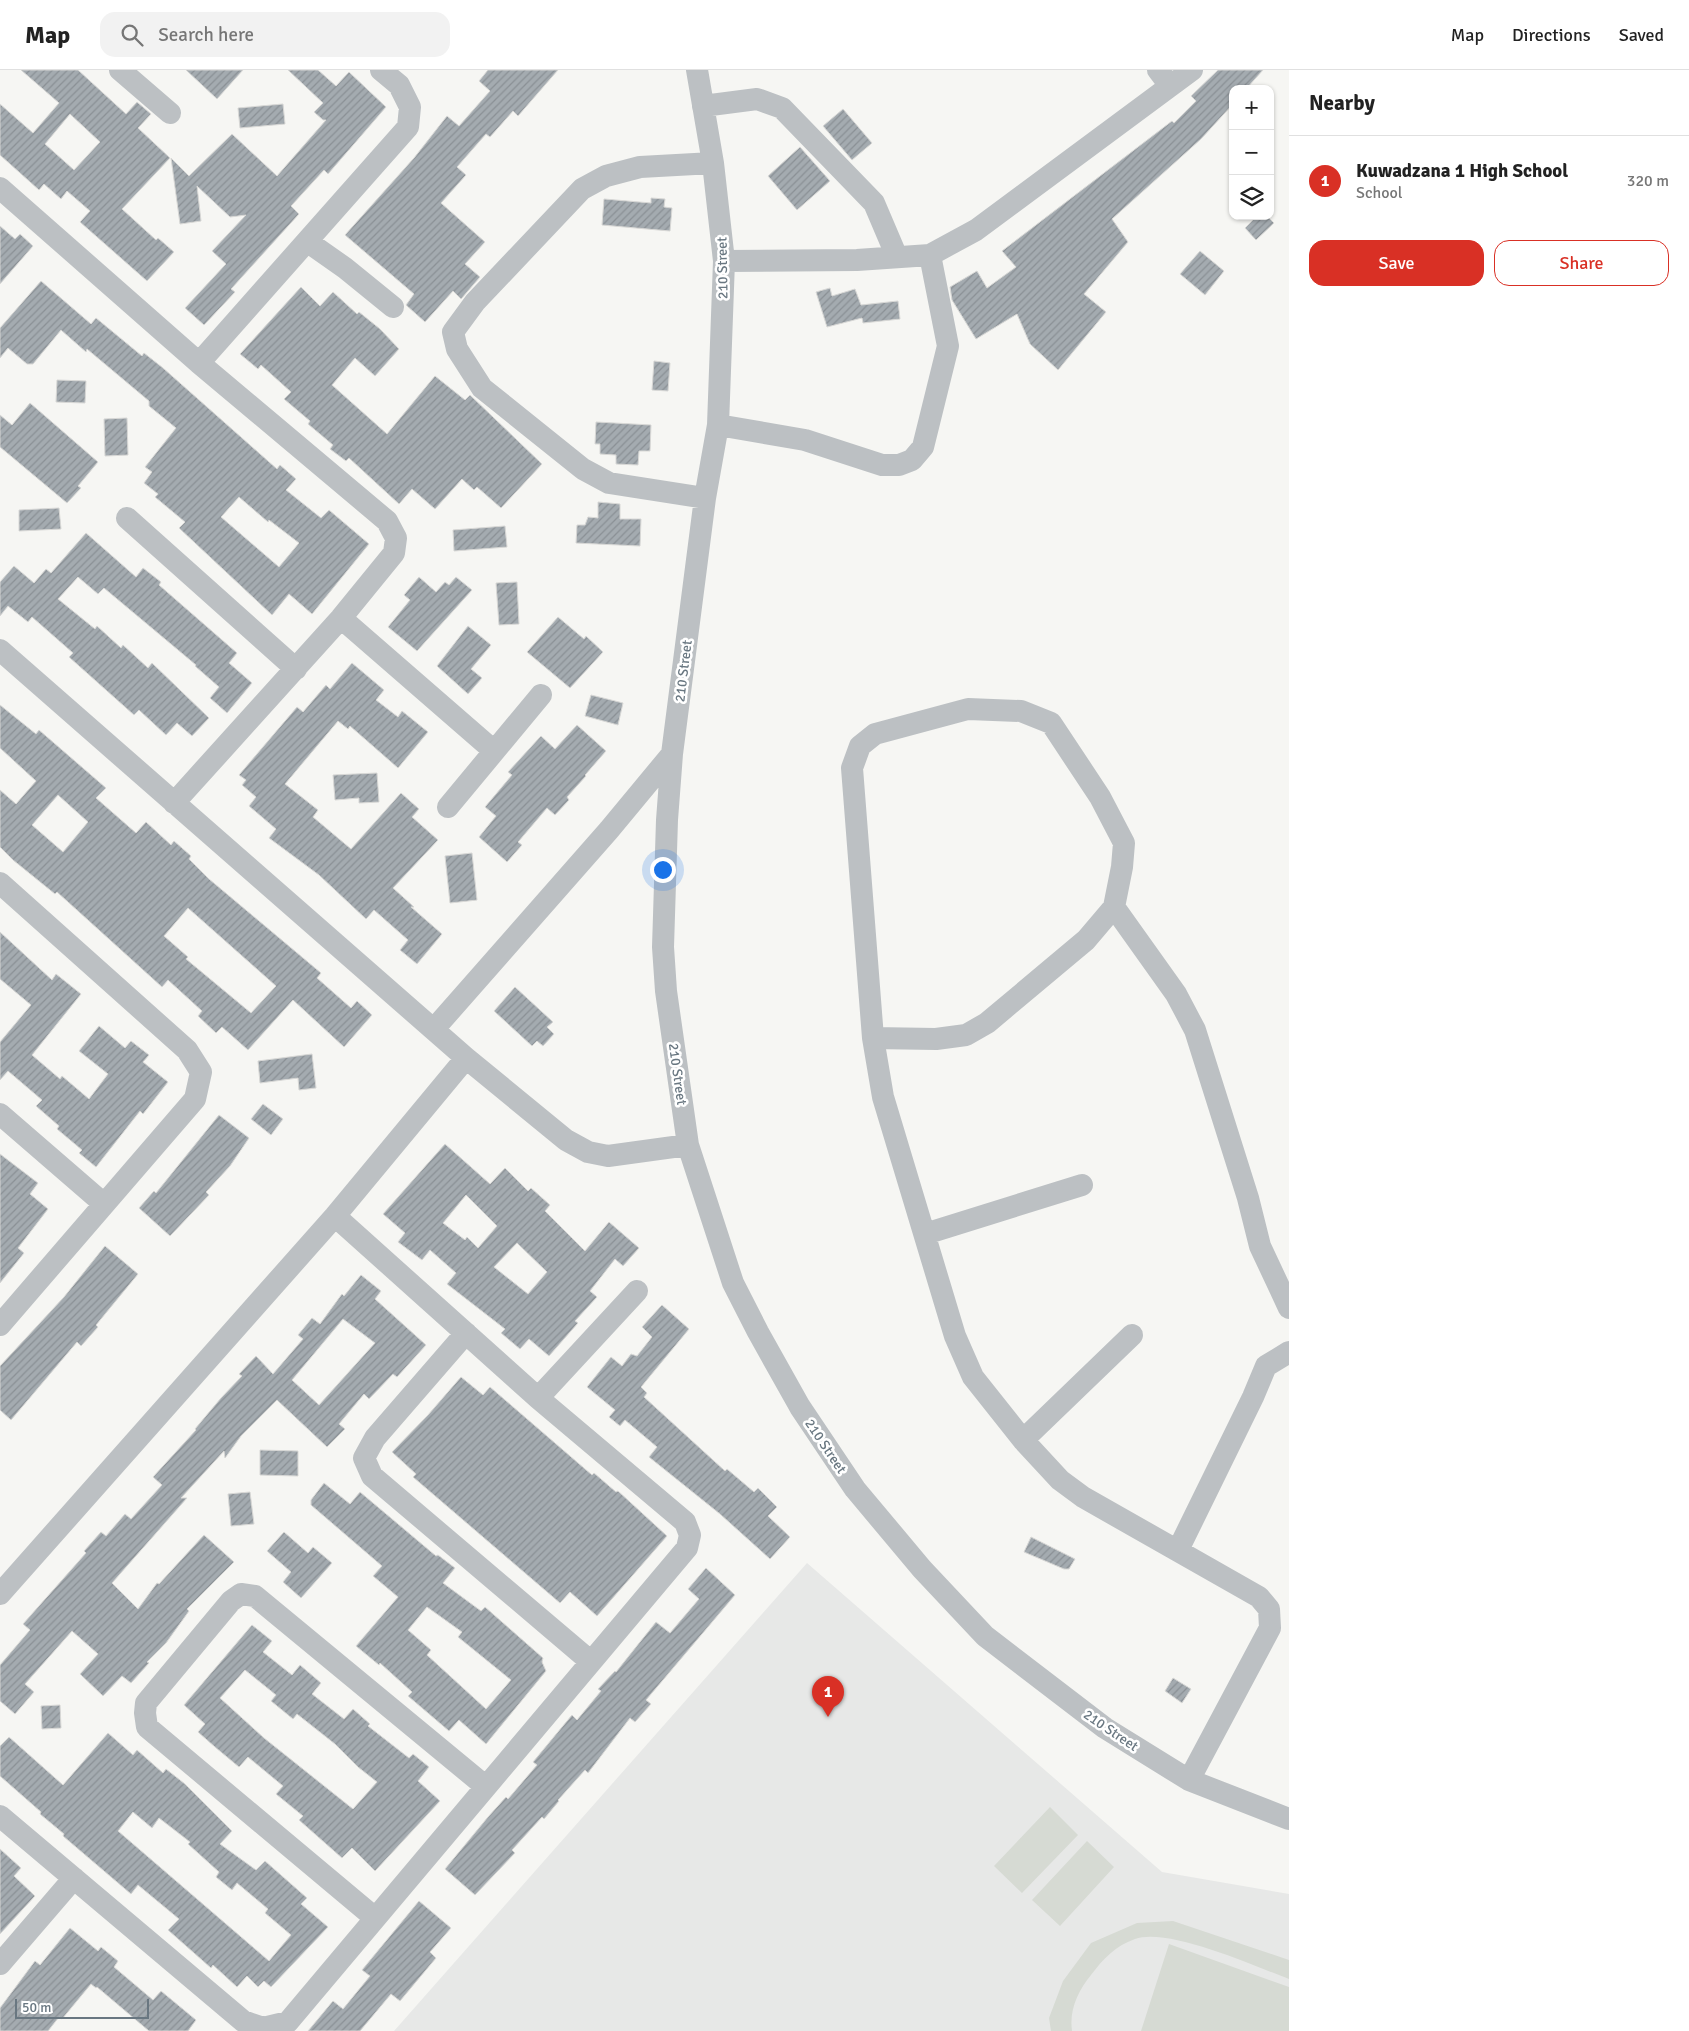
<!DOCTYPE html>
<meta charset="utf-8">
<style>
:root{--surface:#fff;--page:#f2f2f2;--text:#222;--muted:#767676;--line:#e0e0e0;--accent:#d93025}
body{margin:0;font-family:Signika,sans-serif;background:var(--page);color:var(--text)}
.controls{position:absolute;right:15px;top:15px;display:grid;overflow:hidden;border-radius:10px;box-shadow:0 1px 4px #0004}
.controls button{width:45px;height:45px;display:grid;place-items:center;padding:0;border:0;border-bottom:1px solid var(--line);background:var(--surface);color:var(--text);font:25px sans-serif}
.scale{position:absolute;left:15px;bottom:12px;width:134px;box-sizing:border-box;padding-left:5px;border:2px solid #697781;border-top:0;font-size:14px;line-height:18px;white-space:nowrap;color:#697781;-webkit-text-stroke:4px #fff;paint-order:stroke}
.you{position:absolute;left:662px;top:799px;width:18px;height:18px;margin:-12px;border:4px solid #fff;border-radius:50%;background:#1a73e8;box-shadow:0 0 0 8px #1a73e833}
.badge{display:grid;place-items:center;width:32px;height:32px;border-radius:50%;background:var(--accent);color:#fff;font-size:16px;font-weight:700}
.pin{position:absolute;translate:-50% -41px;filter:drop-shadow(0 1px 2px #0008)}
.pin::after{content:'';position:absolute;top:26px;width:18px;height:15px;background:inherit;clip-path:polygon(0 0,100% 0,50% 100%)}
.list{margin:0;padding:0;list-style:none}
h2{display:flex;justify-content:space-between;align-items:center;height:65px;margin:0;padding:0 20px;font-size:21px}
h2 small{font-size:16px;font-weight:400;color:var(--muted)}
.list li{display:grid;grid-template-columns:32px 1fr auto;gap:15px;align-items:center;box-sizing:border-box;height:90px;padding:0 20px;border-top:1px solid var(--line)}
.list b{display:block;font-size:19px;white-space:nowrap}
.list p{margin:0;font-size:16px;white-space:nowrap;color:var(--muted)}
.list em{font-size:16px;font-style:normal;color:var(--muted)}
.actions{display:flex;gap:10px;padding:15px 20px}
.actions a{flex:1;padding:11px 0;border:1px solid var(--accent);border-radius:15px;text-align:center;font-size:18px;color:var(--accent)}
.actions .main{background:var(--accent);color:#fff}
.icon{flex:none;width:28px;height:28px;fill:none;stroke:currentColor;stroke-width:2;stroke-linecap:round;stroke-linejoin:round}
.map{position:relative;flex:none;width:1289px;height:1961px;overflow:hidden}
header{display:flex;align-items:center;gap:30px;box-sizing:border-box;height:70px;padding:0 25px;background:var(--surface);border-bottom:1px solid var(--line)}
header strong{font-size:24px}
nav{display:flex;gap:28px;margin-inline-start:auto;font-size:18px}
.search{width:350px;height:45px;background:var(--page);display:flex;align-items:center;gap:12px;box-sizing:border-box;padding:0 18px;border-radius:15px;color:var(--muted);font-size:19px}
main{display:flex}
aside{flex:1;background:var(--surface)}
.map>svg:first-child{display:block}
.built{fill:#e7e8e7}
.pitch{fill:#d6dad3}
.building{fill:url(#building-hatch);stroke:#d8d8d6;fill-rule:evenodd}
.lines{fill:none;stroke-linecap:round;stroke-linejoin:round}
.minor{stroke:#bcc0c3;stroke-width:22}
.labels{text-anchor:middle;stroke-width:5;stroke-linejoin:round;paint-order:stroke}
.street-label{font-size:14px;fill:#697781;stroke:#fff}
</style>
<header>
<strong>Map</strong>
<div class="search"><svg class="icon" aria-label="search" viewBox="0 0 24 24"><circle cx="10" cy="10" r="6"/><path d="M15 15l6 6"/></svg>Search here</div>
<nav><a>Map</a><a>Directions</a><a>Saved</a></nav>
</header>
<main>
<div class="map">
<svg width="1289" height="1961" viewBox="0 0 1289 1961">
<defs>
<pattern id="building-hatch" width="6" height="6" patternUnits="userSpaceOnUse" patternTransform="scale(1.25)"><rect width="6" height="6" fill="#a4abb0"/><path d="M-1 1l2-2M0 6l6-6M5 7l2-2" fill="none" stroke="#8a9095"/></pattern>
</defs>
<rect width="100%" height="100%" fill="#f6f6f3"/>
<!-- built -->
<path class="built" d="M807,1493L1162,1802L1289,1824V1961H394Z"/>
<!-- pitch -->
<path class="pitch" d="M1050,1737L1078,1765L1022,1823L994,1796Z
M1087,1771L1114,1797L1060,1856L1032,1830Z
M1173,1851L1289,1890V1909C1254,1896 1168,1857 1135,1869C1115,1876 1103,1889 1091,1905C1078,1921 1069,1940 1072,1961H1051L1049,1948L1063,1911L1091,1873L1137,1853Z
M1169,1874L1289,1917V1961H1141Z"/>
<!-- building -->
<path class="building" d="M21,0H78L126,44L137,32L151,44L138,58L170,88L122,139L156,170L158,168L174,182L147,211L80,152L90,141L67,121L61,129L44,114L39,120L0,85V34L33,63L59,33ZM70,44L100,72L74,100L45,74Z
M186,0H243L217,29Z
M288,0H318L336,16L349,2L386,37L328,104L324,100L291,136L299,144L231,219L235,222L204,255L185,238L226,194L212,181L246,145L230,147L197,116L201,151L180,154L171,88L189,106L232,64L277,106L326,50H323L314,42L323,33Z
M488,0H558L518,46L513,41L490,67L486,64L457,97L466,105L441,133L485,172L465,194L480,207L461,229L453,221L425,252L406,235L414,224L345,165L414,88L447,46L459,56L490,21L479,11Z
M1218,0H1263L1246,19H1233V34L1201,69L1112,149L1128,172L1084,224L1106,242L1058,300L1030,274L1017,244L976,269L952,230L950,217L977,201L987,218L1016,197L1002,181L1172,51L1174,53L1196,31L1191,26Z
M283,34L285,54L240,58L238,38Z
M843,39L872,73L852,90L823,56Z
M800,77L830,111L797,140L768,106Z
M651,128L665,129L664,137L672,138L670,161L602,155L604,129L651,133Z
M1257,146H1267L1274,153L1256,170L1245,158Z
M0,156L15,169L20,164L33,176L0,214Z
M1200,181L1224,201L1205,225L1180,204Z
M41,211L91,254L96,248L142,286L144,283L163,298L277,399L280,395L296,409L286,420L321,448L329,440L369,474L312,544L289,524L272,545L179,458L185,452L155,427L158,424L144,413L152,402L145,397L176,358L149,336V331L87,279L86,282L61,260L33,294H27L8,278L0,288V258ZM239,427L268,452L269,450L299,473L279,497L221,447Z
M301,217L320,236L333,222L357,244L359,242L380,259L399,279L375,306L355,288L332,315L387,364L435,306L465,330L470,325L542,394L501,438L477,417L474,420L462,409L435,439L412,419L399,434L349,388L346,391L330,379L333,375L308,354L310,351L284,329L291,322L261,295L258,299L240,284Z
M830,218L832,226L855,219L861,235L898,231L900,249L863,253L862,248L827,257L816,222Z
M654,291L670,293L668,321L652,320Z
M57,310L86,311L85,333L56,332Z
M30,333L98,392L78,416L81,418L67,433L0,377V345L12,355Z
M127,348L128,385L105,386L104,349Z
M596,352L651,355L650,381H639L638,395L616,394V385L600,384V374H595Z
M598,432L620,434V449H641L640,476L576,473L577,455H585L588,447L598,448Z
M59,438L61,459L19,461V440Z
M505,456L507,477L454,481L453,460Z
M86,463L136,507L143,498L161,512L159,515L237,583L229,593L252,613L227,643L210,628L219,617L195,596L196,595L104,518L98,524L78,507L58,529L95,559L97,556L121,578L123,575L148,598L152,593L209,648L192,666L177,653L166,665L139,640L134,645L69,587L73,583L32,547L28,552L8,536L0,546V512L14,496L34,513L46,499L51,503Z
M419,507L436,522L445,512L449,515L456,507L472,520L417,581L388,557L410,530L404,525Z
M517,512L519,554L499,555L496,513Z
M558,547L584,569L586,566L603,582L570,618L527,582Z
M468,556L491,575L471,599L482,608L468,624L437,596Z
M352,593L384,620L376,630L398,647L402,641L428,662L398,698L350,656L348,659L338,651L285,714L318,740L313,747L351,779L401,723L419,739L412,747L438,770L393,818L414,837H411L442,864L417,894L400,880L408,870L374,840L366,849L319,805L269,768L276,759L249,736L256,727L242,715L246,710L239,705L297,637L303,642L326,615L330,619Z
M591,625L623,633L618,655L585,646Z
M0,635L36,664L39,660L106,718L96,728L136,763L146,752L171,775L174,771L191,786L189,789L209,809L321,903L317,908L351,938L357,931L372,945L344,977L293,930L248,980L222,957L216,963L198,946L202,941L168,910L162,917L57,822L55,824L13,790L0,777V720L16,734L36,711L0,678ZM58,725L88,752L63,782L32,755ZM188,838L276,916L251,943L186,889L188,887L164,866Z
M577,655L606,681L585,705L586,706L567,727L569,730L555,745L547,738L518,772L522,775L507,792L479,767L496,746L485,737L512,705L508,702L541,666L555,679Z
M377,703L379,732L359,733V728L335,730L333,705Z
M472,783L477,830L450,833L445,786Z
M0,862L52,910L56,904L81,924L32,985L60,1009L62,1006L89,1029L108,1004L79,981L99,956L125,978L131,971L149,985L143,992L168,1012L143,1044L140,1041L96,1097L79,1083L82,1080L57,1059L59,1056L36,1036L42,1030L8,1001L0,1010V972L31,935L0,909Z
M515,917L553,952L547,957L554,964L543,976L537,971L532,976L494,941Z
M312,984L316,1018L299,1020L298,1008L260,1013L258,991Z
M263,1034L283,1049L271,1065L251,1049Z
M219,1045L249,1068L230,1096L206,1122L209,1125L170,1166L139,1138L154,1121L156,1123Z
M445,1074L490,1114L505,1098L528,1121L531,1118L550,1135L545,1141L585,1181L609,1152L639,1178L623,1196L615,1189L590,1221L597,1227L575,1251L578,1253L549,1286L529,1269L520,1279L501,1263L505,1259L447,1214L456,1203L430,1180L422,1190L398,1172L405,1163L383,1144ZM466,1125L497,1156L478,1178L467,1167L465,1170L443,1153ZM517,1173L547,1202L528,1224L494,1197Z
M0,1084L38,1113L30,1124L48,1139L18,1178L24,1183L0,1213Z
M105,1176L138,1204L96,1255L98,1257L81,1276L77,1272L11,1350L0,1340V1296L64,1227Z
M361,1205L381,1221L375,1229L426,1275L397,1307L393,1304L369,1329L364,1324L339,1354L345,1359L327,1377L277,1330L241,1366L225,1388L224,1381L181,1428H187L112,1513L138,1539L157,1513L159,1514L204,1465L234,1492L187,1539L189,1541L166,1573L147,1592L149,1593L131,1613L122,1606L103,1626L80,1604L98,1584L72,1561L25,1614L34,1622L15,1644L0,1631V1595L30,1560L23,1554L86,1483L84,1481L101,1462L106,1466L125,1444L131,1449L162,1415L153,1407L196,1360L195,1359L221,1328L242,1306L239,1304L256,1286L273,1304L303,1269L298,1265L312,1248L320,1254L342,1224L344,1226ZM343,1249L375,1273L319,1335L292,1310Z
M662,1235L689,1259L641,1317L647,1323L644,1327L725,1401L727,1399L754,1422L758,1418L777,1437L768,1446L790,1467L770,1489L720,1444L649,1387L657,1377L625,1350L620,1356L609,1347L615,1340L587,1317L611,1287L622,1296L631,1284L637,1286L652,1267L642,1257Z
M461,1307L483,1325L490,1317L592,1405L594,1403L616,1422L618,1421L667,1466L597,1546L570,1522L560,1533L413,1407L416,1404L392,1382L428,1345Z
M260,1380L298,1381V1406L260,1405Z
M324,1413L350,1434L360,1422L436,1486L438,1485L455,1498L443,1513L481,1541L485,1537L543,1588L542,1592L546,1601L486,1674L459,1650L449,1661L408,1626L412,1622L380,1593L379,1595L356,1576L398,1527L373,1506L382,1496L311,1435V1430ZM427,1537L462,1562L458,1567L511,1610L486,1639L427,1585L431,1580L408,1560Z
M250,1422L254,1454L231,1456L228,1424Z
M284,1462L308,1483L313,1477L332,1493L301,1528L283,1512L291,1502L267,1481Z
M1031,1467L1075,1489L1069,1499H1064L1024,1482Z
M706,1498L735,1525L646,1630L651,1634L635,1652L630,1648L588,1703L585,1700L558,1730L559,1731L544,1749L542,1747L512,1780L515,1783L475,1825L445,1799L488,1747L506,1727L508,1729L537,1695L533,1692L572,1645L577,1650L601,1621L598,1619L615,1601L616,1602L656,1552L670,1563L699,1529L688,1519Z
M252,1555L272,1571L263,1582L292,1605L300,1595L321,1613L312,1624L344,1649L353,1639L370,1654L368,1656L409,1688L413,1684L429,1697L418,1711L440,1731L375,1801L352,1778L342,1788L299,1750L303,1746L276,1724L283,1716L248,1687L239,1697L215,1677L198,1662L205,1654L184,1635ZM245,1600L276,1625L271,1631L293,1649L297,1644L335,1674L358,1697L377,1712L353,1739L264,1668L220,1628Z
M1173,1608L1191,1619L1182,1633L1165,1621Z
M60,1635L61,1658L42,1659L41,1636Z
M108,1663L133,1685L137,1680L163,1703L166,1699L185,1714L232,1761L220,1774L256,1800L265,1791L307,1828L301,1834L328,1857L271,1917L264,1911L258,1917L247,1906L237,1917L213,1895L211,1898L168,1860L179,1849L138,1815L131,1824L63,1766L64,1764L40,1744L41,1742L0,1706V1676L9,1667L63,1715ZM133,1742L152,1758L159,1748L190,1772L188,1774L219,1802L216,1807L232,1820L237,1813L268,1839L265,1843L291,1865L269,1891L118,1761Z
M0,1779L21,1798L14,1806L35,1826L0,1864Z
M419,1831L451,1858L430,1882L436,1888L400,1931L391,1924L360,1961H308L333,1931L343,1939L370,1906L362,1900Z
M70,1858L98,1881L101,1877L118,1891L114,1897L153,1930L161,1921L196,1950L188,1961H149L97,1917L96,1918L91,1914L62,1949L59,1947L48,1961H0V1938L35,1891L40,1895Z"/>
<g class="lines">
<!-- minor -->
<path class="minor" d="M120,0L170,43
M697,0L713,93L724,191L718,355L705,428L672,684L667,750L663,877L666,921L688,1075L733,1213L758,1262L800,1337L855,1419L922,1499L985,1566L1105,1658L1189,1710L1289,1749
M1158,0L1170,16
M703,36L757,29L782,38L874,133L897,187
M0,118L199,293
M308,172L345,198L393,237
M724,191L857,190L930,185L976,160L1192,0
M718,355L805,370L882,395H899L912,390L923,377L948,276L930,185
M705,428L609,413L583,399L482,318L457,279L453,262L475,232L582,119L606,106L640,97L713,93
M127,448L296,599
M341,548L494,681
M0,580L466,988L566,1070L588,1082L608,1086L688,1075
M174,733L341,548L394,483L396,468L387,451L199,293L408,57L410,37L399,15L381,0
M448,737L541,625
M0,813L187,980L201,1002L195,1029L0,1255
M1114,837L1176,924L1195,960L1248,1128L1260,1176L1289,1238
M434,959L609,760L672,684
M873,968L936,969L966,965L987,953L1086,870L1114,837L1122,797L1124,773L1100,727L1051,653L1021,641L968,639L875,664L860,676L852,698L873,968L883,1027L955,1266L973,1307L1023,1370L1060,1410L1083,1427L1259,1527L1269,1539L1270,1558L1189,1710
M0,1044L104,1134
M925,1164L1082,1115
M466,1263L375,1368L364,1388L372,1406L590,1591
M538,1328L637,1221
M1023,1370L1132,1265
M1178,1480L1253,1327L1266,1296L1289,1282
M0,1524L335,1146L466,988
M0,1746L243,1951L263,1958L288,1952L687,1478L690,1465L685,1452L538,1328L335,1146
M375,1848L147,1657L145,1643L146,1633L231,1531L241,1524L255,1526L485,1716
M0,1894L74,1808"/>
</g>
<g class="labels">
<!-- street labels -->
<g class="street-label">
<text transform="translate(722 198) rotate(-91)" y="5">210 Street</text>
<text transform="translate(683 601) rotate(-83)" y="5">210 Street</text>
<text transform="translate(678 1004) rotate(82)" y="5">210 Street</text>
<text transform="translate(826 1376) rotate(56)" y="5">210 Street</text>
<text transform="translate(1111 1660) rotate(34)" y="5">210 Street</text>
</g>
</g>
</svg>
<div class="controls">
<button>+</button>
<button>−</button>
<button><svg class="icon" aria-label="layers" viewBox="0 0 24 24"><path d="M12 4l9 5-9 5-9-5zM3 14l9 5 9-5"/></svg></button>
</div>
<div class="scale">50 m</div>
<div class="you"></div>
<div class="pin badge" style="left:828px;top:1647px">1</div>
</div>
<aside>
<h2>Nearby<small></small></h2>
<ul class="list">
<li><span class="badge">1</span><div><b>Kuwadzana 1 High School</b><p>School</p></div><em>320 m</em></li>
</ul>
<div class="actions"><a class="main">Save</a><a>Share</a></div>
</aside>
</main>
